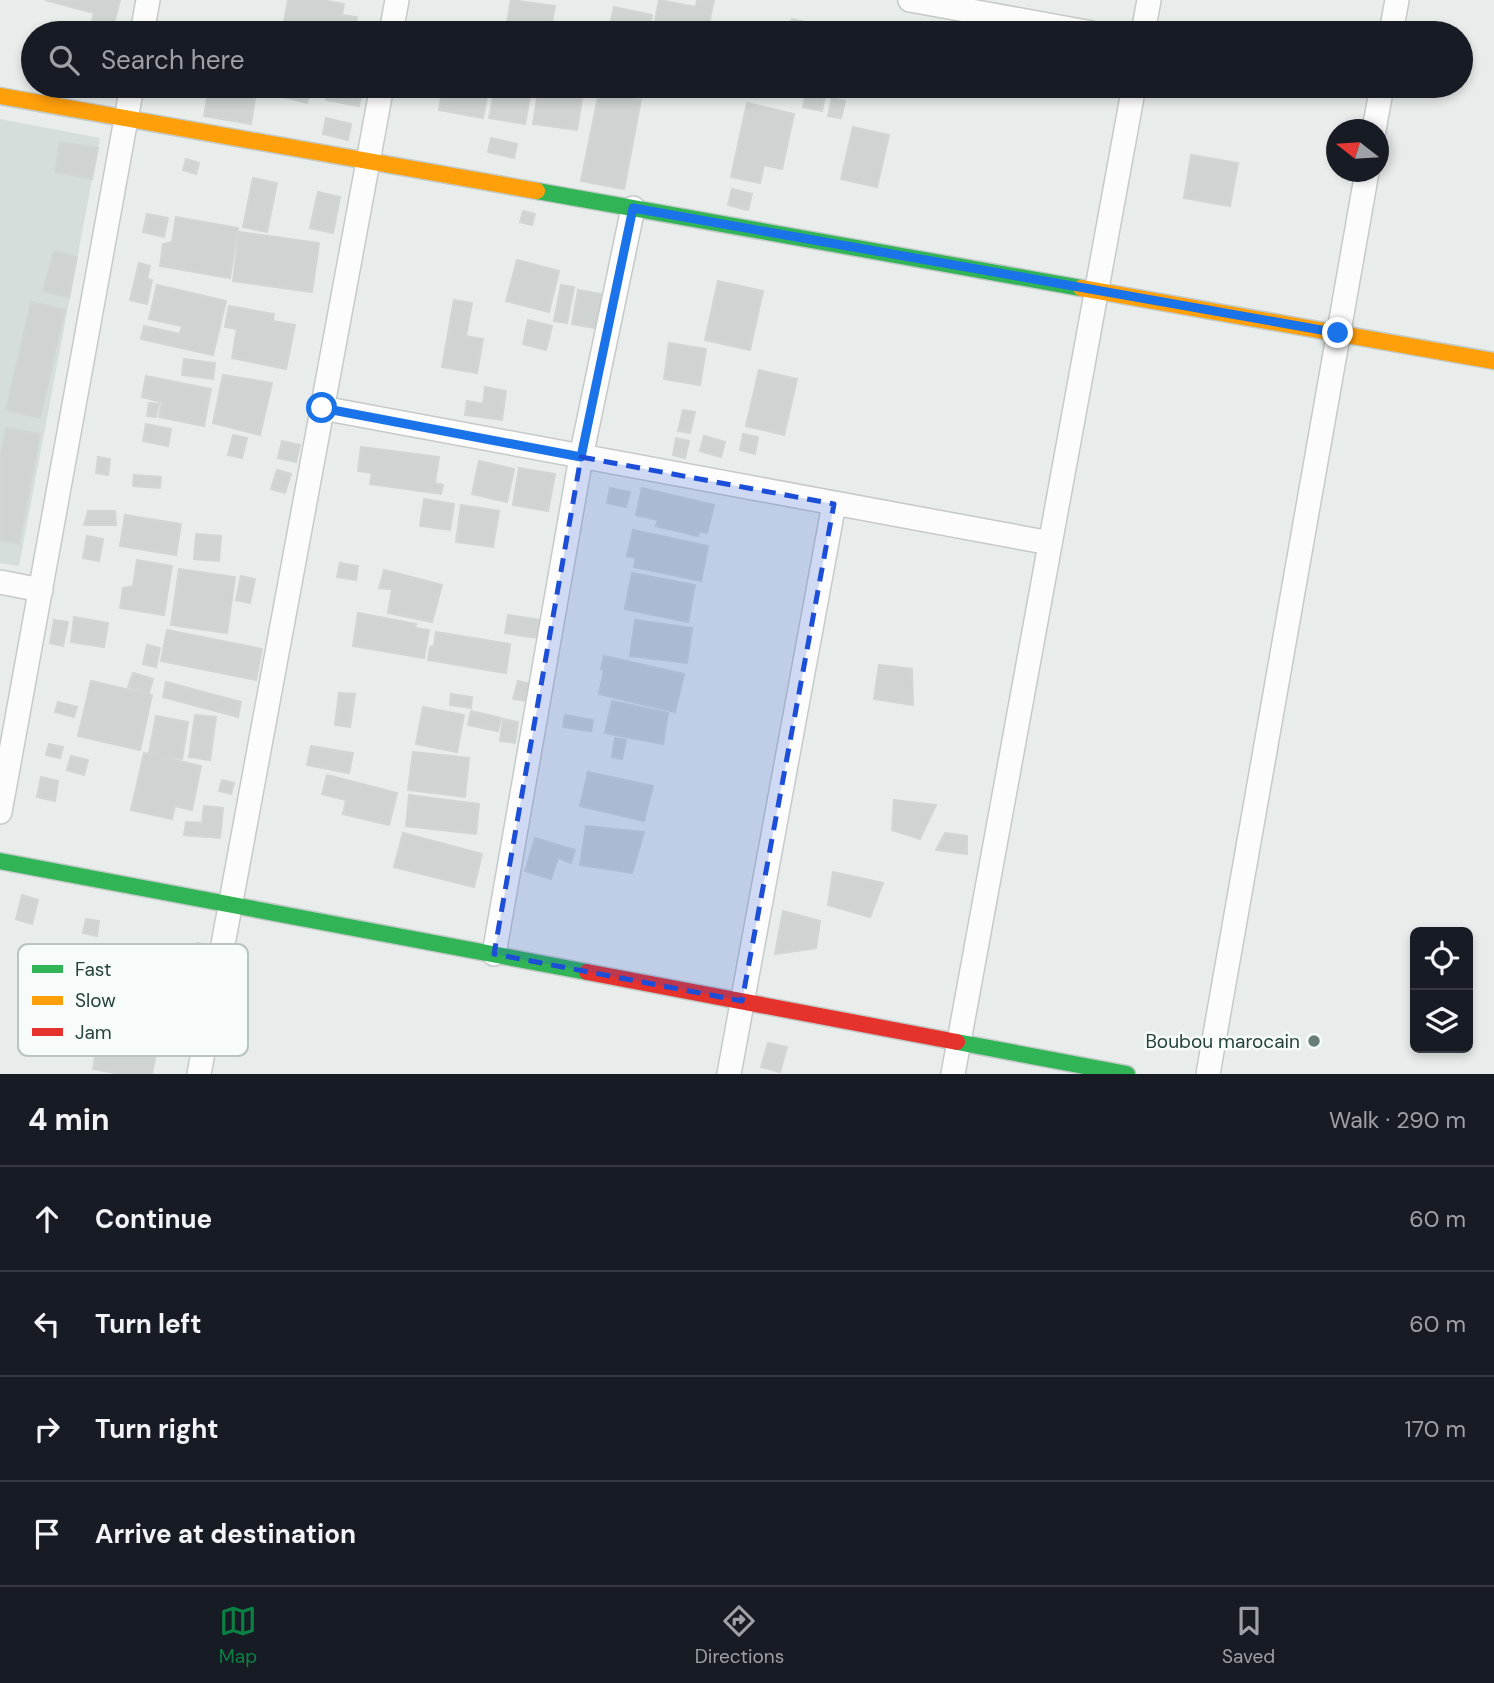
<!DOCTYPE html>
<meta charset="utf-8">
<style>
:root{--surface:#171b24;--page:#20242c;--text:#f1f3f6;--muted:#9ea1a6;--line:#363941;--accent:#0b8043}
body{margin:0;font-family:"DM Sans",sans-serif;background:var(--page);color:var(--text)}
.controls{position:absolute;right:21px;bottom:21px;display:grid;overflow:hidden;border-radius:10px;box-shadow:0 4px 10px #0003}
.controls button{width:63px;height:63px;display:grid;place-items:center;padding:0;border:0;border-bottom:2px solid var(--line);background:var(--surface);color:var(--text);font:35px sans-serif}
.compass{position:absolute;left:1326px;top:119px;width:63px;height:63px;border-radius:50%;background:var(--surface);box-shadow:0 4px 10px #0003;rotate:287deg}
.stop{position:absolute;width:21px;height:21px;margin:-16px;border:5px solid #1a73e8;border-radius:50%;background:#fff}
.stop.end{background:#1a73e8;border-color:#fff;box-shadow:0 2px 7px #0008}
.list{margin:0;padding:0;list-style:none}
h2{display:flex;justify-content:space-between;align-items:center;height:91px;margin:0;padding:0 28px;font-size:30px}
h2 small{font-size:23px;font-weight:400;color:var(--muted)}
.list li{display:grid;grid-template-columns:46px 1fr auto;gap:21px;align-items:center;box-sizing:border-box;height:105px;padding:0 28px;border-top:2px solid var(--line)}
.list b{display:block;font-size:26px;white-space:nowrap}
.list em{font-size:23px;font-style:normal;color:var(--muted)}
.icon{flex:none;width:38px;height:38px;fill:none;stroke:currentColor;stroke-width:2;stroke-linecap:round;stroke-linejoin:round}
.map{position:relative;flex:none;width:1494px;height:1074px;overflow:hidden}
.search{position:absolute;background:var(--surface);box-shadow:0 4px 10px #0003;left:21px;right:21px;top:21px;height:77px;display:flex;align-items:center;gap:18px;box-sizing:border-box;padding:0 24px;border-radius:38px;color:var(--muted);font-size:26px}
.sheet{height:511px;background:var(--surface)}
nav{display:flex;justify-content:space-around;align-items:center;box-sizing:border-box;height:98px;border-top:2px solid var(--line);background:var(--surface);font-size:19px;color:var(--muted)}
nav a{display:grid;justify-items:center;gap:4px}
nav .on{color:var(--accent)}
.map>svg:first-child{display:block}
.built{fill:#d6dedb}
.building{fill:#cfd4d2;stroke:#d1d6d4;stroke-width:2}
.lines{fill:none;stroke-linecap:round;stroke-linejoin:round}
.street-casing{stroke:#c5cac8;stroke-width:26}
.fast-casing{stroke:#c3cbc8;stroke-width:19}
.slow-casing{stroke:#c3cbc8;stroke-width:19}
.jam-casing{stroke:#c3cbc8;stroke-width:19}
.street{stroke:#fcfcfc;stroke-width:23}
.fast{stroke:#30b455;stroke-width:16}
.slow{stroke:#ff9f0a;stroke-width:16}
.jam{stroke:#e5322d;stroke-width:16}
.route{stroke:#1a73e8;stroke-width:9}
.marked{fill:#1d4ed8;fill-opacity:0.2;stroke:#1d4ed8;stroke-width:5;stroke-dasharray:14 9;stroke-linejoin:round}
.poi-dot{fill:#697e78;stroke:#f7fbf9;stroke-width:2.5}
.labels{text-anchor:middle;stroke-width:5;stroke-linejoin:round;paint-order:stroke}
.poi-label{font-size:19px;fill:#24423a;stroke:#f7fbf9;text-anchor:end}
.key{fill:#f7fbf9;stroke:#b8c4c0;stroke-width:2}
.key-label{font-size:19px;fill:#24423a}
</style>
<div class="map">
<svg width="1494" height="1074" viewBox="0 0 1494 1074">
<rect width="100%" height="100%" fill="#e8edeb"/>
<!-- built -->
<path class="built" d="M0,119L100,138L19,566L0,563Z"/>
<!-- building -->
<path class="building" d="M45,0H120L112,31L91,25L94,13Z
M288,0H322L344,4L342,15L357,17L354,33H282Z
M511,0L555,6L550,33H505Z
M659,0L696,7L697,0H714L707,32L655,21Z
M614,7L652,15L649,32L656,33H608Z
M792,19L814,24L812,33H789Z
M209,86H257L251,124L204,116Z
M267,86H311L307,103L265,92Z
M329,86H363L359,106L326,100Z
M443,86H489L483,118L439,110Z
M495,86H532L525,124L489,118Z
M539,86H584L577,130L533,124Z
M807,86H827L822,111L803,107Z
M599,92L641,100L624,189L581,181Z
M832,98L845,101L841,118L828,116Z
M747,103L794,114L782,169L764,165L760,183L731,177Z
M326,118L351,124L348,140L323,134Z
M853,127L889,135L877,187L841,179Z
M491,138L517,144L514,158L488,152Z
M60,142L98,148L92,179L55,172Z
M1191,155L1238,163L1230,206L1184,198Z
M186,159L199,163L196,174L183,170Z
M253,178L277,183L267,232L243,227Z
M732,189L752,194L748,210L728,205Z
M318,192L340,197L333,233L310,228Z
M523,211L535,214L532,225L520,222Z
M147,214L168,218L164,237L143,232Z
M176,217L238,228L230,278L160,266L163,244L172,242Z
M239,232L319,243L312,292L233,281Z
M54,251L77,257L69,298L43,291Z
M517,260L559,271L549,312L506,301Z
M139,263L150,266L147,279L152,280L147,304L130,300Z
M718,281L763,291L750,350L705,340Z
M157,285L226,301L213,355L141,339L144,326L180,334L182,326L149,319Z
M561,285L574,287L567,323L554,321Z
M578,290L607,295L601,329L572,324Z
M454,300L472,303L466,336L483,339L477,373L442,367Z
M31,302L65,310L40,418L6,410Z
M229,306L274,314L273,321L295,325L286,369L232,358L237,329L225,327Z
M528,320L552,326L546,350L523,344Z
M669,343L706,349L700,385L664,379Z
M184,359L215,363L213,379L182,375Z
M759,370L797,379L784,435L746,426Z
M223,375L272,383L260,435L213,423Z
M146,376L211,389L204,426L159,417L162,402L142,397Z
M485,387L506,391L502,420L465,415L467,401L483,404Z
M149,403L159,404L156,417L147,416Z
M683,410L695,412L690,433L678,431Z
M146,424L171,429L168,446L143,441Z
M6,428L40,434L19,544L0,540V457Z
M743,434L758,437L755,454L740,450Z
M233,435L247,438L242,458L228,455Z
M704,436L725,442L721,457L700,451Z
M676,438L689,441L685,458L673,455Z
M282,441L300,445L296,462L278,458Z
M361,447L439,457L435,483L443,485L441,494L370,484L372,473L358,471Z
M98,457L110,459L108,475L96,473Z
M479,461L514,469L507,502L472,494Z
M519,468L555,474L548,511L513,505Z
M277,470L291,474L285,493L271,489Z
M134,475L161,477L160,488L133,486Z
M610,488L630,492L626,507L607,503Z
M642,488L714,505L707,533L699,531L698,536L656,526L658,520L636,515Z
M424,499L454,504L450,530L420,526Z
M461,505L499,511L493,547L456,542Z
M88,511H115L116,525H84Z
M125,515L181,524L176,555L120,546Z
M633,530L708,546L701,581L634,567L636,558L627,556Z
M196,534L221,536L219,561L194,559Z
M87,536L103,539L99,561L83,558Z
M137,560L172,566L164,615L120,608L123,588L133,586Z
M340,563L358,566L356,580L337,577Z
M179,569L235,577L227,633L171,625Z
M384,570L442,585L432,622L388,613L392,589L379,588Z
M632,573L695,585L688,622L625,609Z
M241,576L255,579L250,603L236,600Z
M358,613L416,624L415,628L429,630L424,658L353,646Z
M508,615L541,620L538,638L505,633Z
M74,617L108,623L104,647L71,642Z
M54,620L68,622L63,646L50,643Z
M635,620L692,628L687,663L630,656Z
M167,630L262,649L256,680L161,661Z
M436,632L510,644L506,673L428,660L430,647L434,646Z
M147,645L160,648L156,667L143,664Z
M604,656L684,674L675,712L599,694L604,670L601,669Z
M879,665L912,669L913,705L874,699Z
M133,673L153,679L149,693L128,687Z
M91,681L152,695L140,750L78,736Z
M518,681L531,684L526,701L513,699Z
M166,682L241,702L238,717L163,697Z
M339,693L355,694L350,727L335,725Z
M451,694L472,697L471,708L450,705Z
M612,701L668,713L663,744L605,733Z
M58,702L77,707L74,717L55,712Z
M423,707L464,715L457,752L416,744Z
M471,711L501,718L498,731L468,725Z
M195,715L216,717L210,760L189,757Z
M565,715L593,720L591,731L563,727Z
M156,716L188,722L182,759L149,753Z
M503,719L518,722L515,743L500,741Z
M615,738L626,740L622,759L612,757Z
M49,744L63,747L60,758L46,755Z
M311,746L353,753L349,773L307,765Z
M413,752L469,758L465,797L408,790Z
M144,753L201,766L192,810L175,806L172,819L131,810Z
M71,756L88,760L84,775L67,770Z
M588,772L653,786L644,821L580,806Z
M327,775L397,793L389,825L343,814L346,800L322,794Z
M41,777L58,781L55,801L37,797Z
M222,780L234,783L231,794L219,791Z
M409,795L479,804L476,834L406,826Z
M894,800L936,805L920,839L892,830Z
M204,806L223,808L220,838L184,835L186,822L202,823Z
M586,826L644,832L632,873L580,865Z
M403,833L482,854L474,887L394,867Z
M945,833L967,836V854L936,850Z
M535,838L575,850L571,863L558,858L551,879L525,871Z
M833,872L883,883L870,917L828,905Z
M22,895L38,900L32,924L16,919Z
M783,911L820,921L816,948L775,954Z
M86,919L99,921L97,936L83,933Z
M198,943L212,947L208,960L194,956Z
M102,1018L161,1028L152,1074H120L93,1069Z
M768,1043L787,1047L780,1072L761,1067Z"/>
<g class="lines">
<!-- street casing -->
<g class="street-casing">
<path id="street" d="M910,0L1092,33
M142,33L148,0
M391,33L397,0
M1143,33L1149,0
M1391,33L1397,0
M1374,130L1382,86
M322,408L1050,543
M0,582L41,590
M0,812L132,86
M494,954L581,457L633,208
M199,1074L382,86
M729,1074L834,504
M953,1074L1134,86
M1208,1074L1367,172"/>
</g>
<!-- fast casing -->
<g class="fast-casing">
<path id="fast" d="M537,191L1081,288
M0,861L587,972
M957,1042L1127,1074"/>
</g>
<!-- slow casing -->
<g class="slow-casing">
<path id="slow" d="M0,96L537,191
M1081,288L1494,361"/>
</g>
<!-- jam casing -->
<g class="jam-casing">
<path id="jam" d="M587,972L957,1042"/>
</g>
<!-- street -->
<use href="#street" class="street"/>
<!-- fast -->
<use href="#fast" class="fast"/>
<!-- slow -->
<use href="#slow" class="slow"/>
<!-- jam -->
<use href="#jam" class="jam"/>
</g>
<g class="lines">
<!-- route -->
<path class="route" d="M322,408L581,457L633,208L1338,333"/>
</g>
<!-- marked area -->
<path class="marked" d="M581,457L834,504L742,1001L494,954Z"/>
<!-- markers -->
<circle class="poi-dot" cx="1314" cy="1041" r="7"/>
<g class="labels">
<!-- poi labels -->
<g class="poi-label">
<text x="1300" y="1048">Boubou marocain</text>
</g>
</g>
<!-- legend -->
<rect x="18" y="944" width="230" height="112" rx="10" class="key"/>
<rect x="32" y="965" width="31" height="8" fill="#30b455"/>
<rect x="32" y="996" width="31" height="9" fill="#ff9f0a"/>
<rect x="32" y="1028" width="31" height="8" fill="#e5322d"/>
<g class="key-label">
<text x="75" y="976">Fast</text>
<text x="75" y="1007">Slow</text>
<text x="75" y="1039">Jam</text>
</g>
</svg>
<div class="controls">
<button><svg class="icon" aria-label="locate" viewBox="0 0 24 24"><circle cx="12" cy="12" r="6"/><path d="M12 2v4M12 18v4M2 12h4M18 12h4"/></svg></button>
<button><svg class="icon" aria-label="layers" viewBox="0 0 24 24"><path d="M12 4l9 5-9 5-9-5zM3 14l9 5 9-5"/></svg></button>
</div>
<svg class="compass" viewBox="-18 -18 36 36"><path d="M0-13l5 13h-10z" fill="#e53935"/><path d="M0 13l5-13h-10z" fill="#9ea1a6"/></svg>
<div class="stop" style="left:322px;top:408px"></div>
<div class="stop end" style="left:1338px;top:333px"></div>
<div class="search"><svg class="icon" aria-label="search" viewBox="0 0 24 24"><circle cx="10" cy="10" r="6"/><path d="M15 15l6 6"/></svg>Search here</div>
</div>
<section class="sheet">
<h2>4 min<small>Walk · 290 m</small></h2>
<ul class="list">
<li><svg class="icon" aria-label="ahead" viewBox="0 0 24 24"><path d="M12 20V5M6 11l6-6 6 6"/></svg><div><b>Continue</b></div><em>60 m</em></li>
<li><svg class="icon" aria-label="left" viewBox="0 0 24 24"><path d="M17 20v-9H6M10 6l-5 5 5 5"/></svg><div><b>Turn left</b></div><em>60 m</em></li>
<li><svg class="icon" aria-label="right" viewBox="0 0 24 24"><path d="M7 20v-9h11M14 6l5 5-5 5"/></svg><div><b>Turn right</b></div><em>170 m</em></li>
<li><svg class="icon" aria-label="arrive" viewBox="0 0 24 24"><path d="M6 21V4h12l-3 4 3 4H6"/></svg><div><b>Arrive at destination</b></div></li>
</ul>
</section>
<nav>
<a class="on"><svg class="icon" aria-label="map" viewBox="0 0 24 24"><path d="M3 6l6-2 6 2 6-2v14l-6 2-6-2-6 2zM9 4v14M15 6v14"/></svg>Map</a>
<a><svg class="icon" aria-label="directions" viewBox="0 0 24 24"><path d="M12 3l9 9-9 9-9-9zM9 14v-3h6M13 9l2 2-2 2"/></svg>Directions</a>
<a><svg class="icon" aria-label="saved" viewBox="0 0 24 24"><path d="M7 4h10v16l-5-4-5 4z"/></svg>Saved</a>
</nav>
